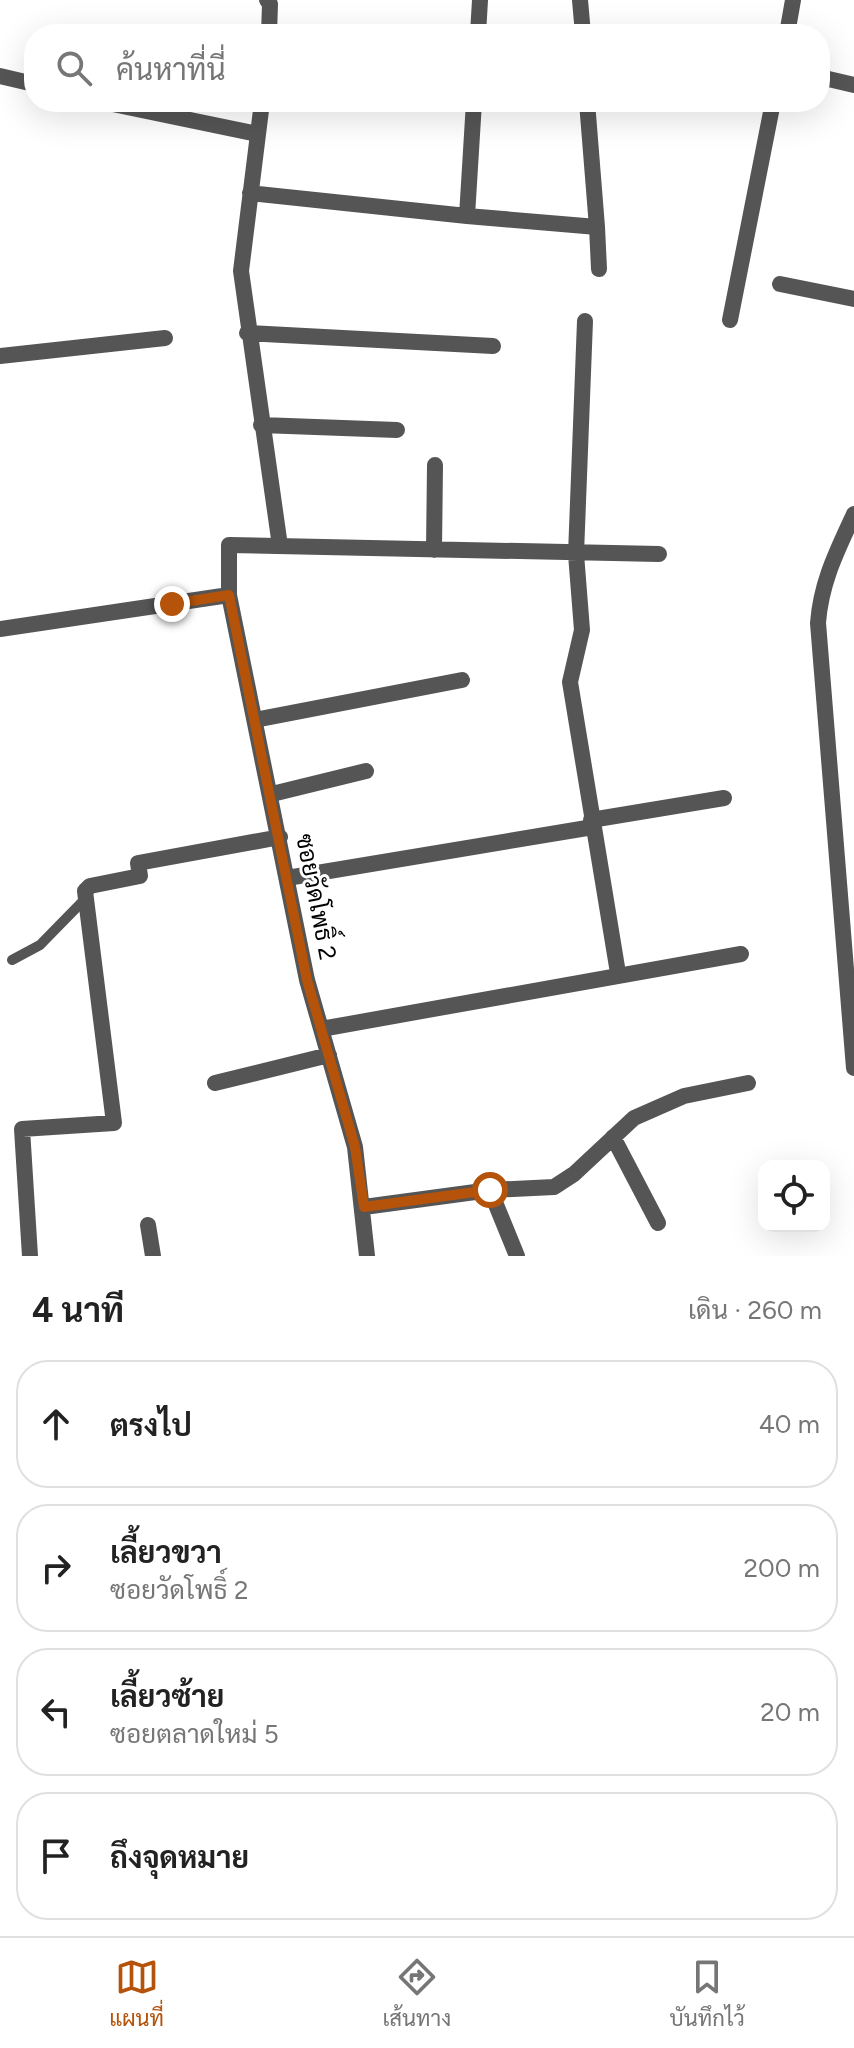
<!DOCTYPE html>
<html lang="th">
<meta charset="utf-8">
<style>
:root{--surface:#fff;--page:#f6f6f6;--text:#222;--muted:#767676;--line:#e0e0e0;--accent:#b45309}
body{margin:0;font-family:Figtree,Sarabun,sans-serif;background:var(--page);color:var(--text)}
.controls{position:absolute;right:24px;bottom:24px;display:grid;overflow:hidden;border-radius:16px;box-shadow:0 8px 32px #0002}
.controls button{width:72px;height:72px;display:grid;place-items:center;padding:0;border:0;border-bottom:2px solid var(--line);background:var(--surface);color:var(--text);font:40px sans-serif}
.stop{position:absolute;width:24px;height:24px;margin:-18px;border:6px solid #b45309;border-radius:50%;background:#fff}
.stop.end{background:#b45309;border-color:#fff;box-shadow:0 2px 8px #0008}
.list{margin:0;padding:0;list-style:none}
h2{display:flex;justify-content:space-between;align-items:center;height:104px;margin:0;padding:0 32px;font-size:34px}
h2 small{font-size:26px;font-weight:400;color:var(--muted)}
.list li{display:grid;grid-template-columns:52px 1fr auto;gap:24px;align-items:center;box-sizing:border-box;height:128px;margin:0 16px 16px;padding:0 16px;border:2px solid var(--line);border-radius:32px}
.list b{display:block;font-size:30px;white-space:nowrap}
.list p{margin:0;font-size:26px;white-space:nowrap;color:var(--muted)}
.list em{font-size:26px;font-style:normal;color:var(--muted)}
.icon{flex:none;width:44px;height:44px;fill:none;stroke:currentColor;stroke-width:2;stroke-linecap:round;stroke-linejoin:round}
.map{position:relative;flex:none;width:854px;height:1256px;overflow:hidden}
.search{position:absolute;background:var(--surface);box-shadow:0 8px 32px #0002;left:24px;right:24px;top:24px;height:88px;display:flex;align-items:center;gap:20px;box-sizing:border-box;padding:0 28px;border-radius:32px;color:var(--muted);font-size:30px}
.sheet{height:680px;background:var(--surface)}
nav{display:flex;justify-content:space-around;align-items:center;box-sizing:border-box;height:112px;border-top:2px solid var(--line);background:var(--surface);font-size:22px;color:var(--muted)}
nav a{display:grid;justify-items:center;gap:4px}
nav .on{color:var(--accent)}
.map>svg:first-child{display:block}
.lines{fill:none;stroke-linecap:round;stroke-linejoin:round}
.lane{stroke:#555;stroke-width:10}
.street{stroke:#555;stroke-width:16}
.route{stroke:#b45309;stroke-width:10}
.labels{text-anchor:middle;stroke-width:6;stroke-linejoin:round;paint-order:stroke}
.street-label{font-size:24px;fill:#000;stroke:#fff}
</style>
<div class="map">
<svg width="854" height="1256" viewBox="0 0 854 1256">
<rect width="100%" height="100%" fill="#fff"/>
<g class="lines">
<!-- lane -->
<path class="lane" d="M12,960L40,945L84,900"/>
<!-- street -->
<path class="street" d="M267,0L270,4L269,34
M580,0L583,34
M478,34L480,0
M787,34L793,0
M0,76L34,84
M820,77L854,85
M103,102L257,134
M262,102L241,271L280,546
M250,193L467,216L474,102
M467,216L597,227L587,102
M597,227L599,269
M780,284L854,299
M730,320L773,102
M585,321L576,554L582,630L570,682L618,973
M247,333L493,346
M0,356L165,338
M261,425L397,430
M854,514C837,551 821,582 818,623L854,1068
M434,550L435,465
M0,629L229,595
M255,720L462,680
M272,794L366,771
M591,820L724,798
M287,878L593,827
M321,1029L741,954
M215,1083L329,1055
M613,1137L658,1223
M490,1190L554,1187L574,1174L634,1118L684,1096L748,1083
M364,1207L490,1190L517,1256
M148,1225L153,1256
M30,1256L22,1129L114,1123L85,891L90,886L140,876L138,863L280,837
M367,1256L355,1147L307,980L229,595V545L659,554"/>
</g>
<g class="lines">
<!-- route -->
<path class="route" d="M172,604L229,595L307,980L355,1147L364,1207L490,1190"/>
</g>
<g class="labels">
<!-- street labels -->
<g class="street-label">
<text transform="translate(316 897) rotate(79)" y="8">ซอยวัดโพธิ์ 2</text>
</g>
</g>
</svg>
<div class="controls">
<button><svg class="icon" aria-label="locate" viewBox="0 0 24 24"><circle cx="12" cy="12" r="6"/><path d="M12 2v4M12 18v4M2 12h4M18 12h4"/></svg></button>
</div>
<div class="stop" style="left:490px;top:1190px"></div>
<div class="stop end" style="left:172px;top:604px"></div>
<div class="search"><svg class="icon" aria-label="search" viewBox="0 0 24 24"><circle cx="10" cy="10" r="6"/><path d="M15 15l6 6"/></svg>ค้นหาที่นี่</div>
</div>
<section class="sheet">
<h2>4 นาที<small>เดิน · 260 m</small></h2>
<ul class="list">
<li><svg class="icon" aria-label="ahead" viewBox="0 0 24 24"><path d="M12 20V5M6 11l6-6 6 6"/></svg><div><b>ตรงไป</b></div><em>40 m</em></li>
<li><svg class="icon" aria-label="right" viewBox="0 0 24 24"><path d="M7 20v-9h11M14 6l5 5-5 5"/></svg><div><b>เลี้ยวขวา</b><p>ซอยวัดโพธิ์ 2</p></div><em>200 m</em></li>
<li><svg class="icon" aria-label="left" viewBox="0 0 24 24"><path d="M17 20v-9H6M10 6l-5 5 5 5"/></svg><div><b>เลี้ยวซ้าย</b><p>ซอยตลาดใหม่ 5</p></div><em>20 m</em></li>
<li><svg class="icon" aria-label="arrive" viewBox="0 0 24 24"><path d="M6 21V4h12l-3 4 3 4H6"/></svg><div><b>ถึงจุดหมาย</b></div></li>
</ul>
</section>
<nav>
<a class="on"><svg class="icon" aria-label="map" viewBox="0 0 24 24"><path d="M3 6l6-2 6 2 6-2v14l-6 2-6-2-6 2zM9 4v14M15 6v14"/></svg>แผนที่</a>
<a><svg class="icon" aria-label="directions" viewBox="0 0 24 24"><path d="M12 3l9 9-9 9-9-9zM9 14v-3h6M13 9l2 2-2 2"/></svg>เส้นทาง</a>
<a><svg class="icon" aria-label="saved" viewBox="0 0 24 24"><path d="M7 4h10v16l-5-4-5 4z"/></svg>บันทึกไว้</a>
</nav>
